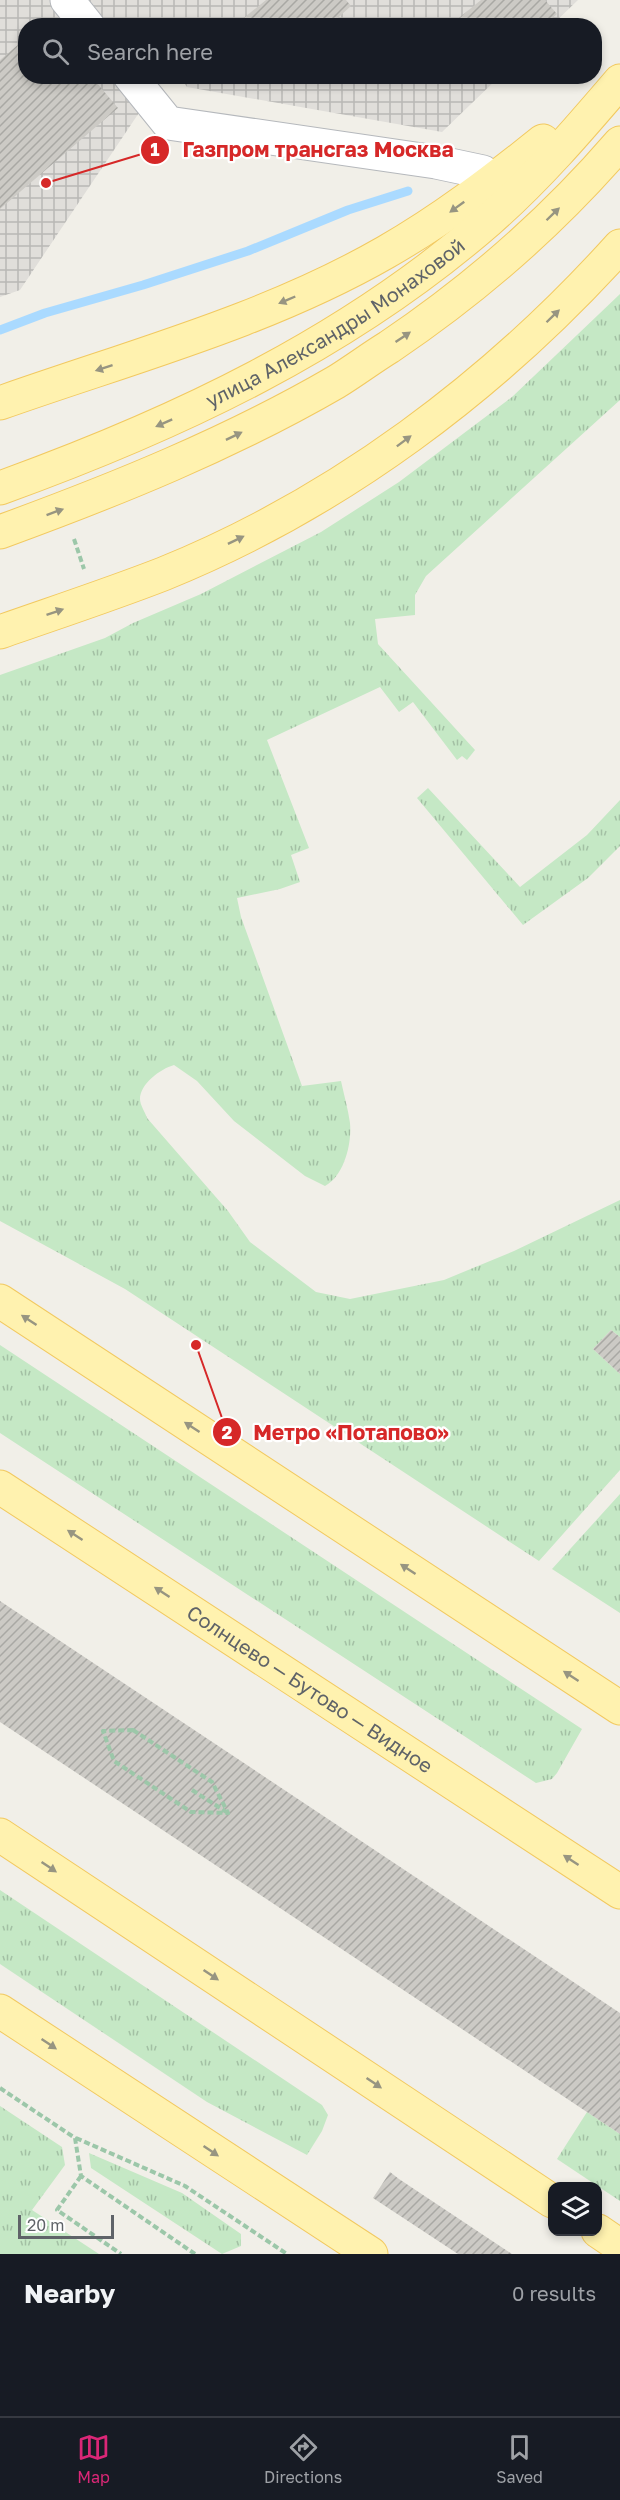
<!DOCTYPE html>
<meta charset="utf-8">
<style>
:root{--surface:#171b24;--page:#20242c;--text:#f1f3f6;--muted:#9ea1a6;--line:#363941;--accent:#db2777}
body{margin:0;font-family:"Golos Text",sans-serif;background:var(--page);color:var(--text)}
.controls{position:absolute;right:18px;bottom:18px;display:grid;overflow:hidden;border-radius:12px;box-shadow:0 3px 9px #0003}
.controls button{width:54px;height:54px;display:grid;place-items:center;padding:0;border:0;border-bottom:2px solid var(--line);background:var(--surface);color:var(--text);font:30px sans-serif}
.scale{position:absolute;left:18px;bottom:15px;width:96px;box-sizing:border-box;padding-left:6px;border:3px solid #5f6368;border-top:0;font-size:16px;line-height:21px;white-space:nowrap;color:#5f6368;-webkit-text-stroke:4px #fff;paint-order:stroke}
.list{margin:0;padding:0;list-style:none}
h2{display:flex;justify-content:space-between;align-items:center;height:78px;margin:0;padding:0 24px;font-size:26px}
h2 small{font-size:20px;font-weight:400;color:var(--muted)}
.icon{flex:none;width:33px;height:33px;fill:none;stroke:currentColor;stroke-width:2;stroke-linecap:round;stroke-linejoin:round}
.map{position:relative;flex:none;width:620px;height:2254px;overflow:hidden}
.search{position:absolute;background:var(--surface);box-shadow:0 3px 9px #0003;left:18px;right:18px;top:18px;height:66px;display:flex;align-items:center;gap:15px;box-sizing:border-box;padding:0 21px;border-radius:24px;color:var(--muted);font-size:22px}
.sheet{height:162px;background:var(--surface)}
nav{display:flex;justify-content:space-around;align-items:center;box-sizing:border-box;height:84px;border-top:2px solid var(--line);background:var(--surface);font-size:16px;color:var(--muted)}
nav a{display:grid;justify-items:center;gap:3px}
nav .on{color:var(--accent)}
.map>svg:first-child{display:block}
.industrial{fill:url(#industrial-grid)}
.grass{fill:url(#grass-tufts)}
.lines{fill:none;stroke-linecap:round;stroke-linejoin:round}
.stream{stroke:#aadaff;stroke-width:9}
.building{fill:url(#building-hatch)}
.minor-casing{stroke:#b5b8bc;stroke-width:35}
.major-casing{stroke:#f2c960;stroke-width:35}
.path{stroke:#9cc7a9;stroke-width:4;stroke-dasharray:6 3;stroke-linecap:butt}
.minor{stroke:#fff;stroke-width:33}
.major{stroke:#fff2af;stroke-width:33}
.oneway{fill:#979581}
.labels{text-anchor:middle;stroke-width:4.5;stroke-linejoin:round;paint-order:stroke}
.street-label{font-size:20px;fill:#5f6368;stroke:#fff}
.leader{fill:none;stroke:#d62828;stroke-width:2}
.callout-dot{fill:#d62828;stroke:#fff;stroke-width:2}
.mark-label{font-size:18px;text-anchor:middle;font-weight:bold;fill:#fff}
.callout-label{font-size:21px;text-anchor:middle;font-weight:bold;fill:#d62828;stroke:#fff;stroke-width:4.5;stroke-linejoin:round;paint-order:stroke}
</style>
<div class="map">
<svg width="620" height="2254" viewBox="0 0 620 2254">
<defs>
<pattern id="industrial-grid" width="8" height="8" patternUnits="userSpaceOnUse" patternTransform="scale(1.5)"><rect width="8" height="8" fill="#e0deda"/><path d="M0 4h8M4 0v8" fill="none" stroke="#b9b8b5"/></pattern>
<pattern id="grass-tufts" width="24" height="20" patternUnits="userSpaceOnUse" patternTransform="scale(1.5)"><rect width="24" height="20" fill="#c5e8c5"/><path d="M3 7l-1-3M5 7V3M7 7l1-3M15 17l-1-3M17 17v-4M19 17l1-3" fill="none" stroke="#a3c0a4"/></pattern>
<pattern id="building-hatch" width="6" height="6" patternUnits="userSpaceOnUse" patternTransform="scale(1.5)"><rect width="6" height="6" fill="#cccac5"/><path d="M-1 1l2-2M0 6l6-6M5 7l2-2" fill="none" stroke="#a9a8a4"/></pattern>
</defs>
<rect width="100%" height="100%" fill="#f1efe8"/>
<!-- industrial -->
<path class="industrial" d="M0,0H578L551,26H26V76L163,77L20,290L0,297Z
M180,77H499L442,132L187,87Z"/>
<!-- grass -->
<path class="grass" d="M620,294V400L426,576L415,595V615L375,619L378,644L475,750L467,760L462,756L457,760L413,702L399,712L380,687L267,740L309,848L291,855L300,882L280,889L237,898L241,917L302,1086L341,1081C344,1095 348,1109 350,1123C352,1144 344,1176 325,1186L305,1176L234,1121L197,1081L174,1065C160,1069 140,1084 140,1099C140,1105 145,1112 147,1118L228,1211L250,1242L316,1292L350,1299L444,1280L514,1251L620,1200V1337L611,1330L593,1349L620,1374V1470L539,1561L125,1289L0,1221V675L105,638L133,623L201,594L321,532L399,482L512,397Z
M428,788L520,887L587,835L620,800V846L588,878L523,925L417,798Z
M0,1345L582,1729L557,1773L552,1779L536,1783L0,1433Z
M620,1494V1613L552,1569Z
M0,1890L322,2105L328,2115L322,2131L307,2155L207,2102L0,1964Z
M0,2106L62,2147L65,2165L32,2210L99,2254H0Z
M587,2112L620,2134V2201L557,2159Z
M89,2153L182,2193L241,2234V2246L222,2254L91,2168Z"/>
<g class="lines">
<!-- stream -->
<path class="stream" d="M0,330L45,313L143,285L248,251L348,210L408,191"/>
</g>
<!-- building -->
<path class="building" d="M266,0H346L351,6L329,26H243L240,21Z
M481,0H545L557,14L543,26H449Z
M26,38V76H91L118,108L0,209V60Z
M611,1330L620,1337V1374L593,1349Z
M0,1601L620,2013V2134L0,1722Z
M390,2172L399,2179L512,2254H458L373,2198Z"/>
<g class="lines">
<!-- minor casing -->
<g class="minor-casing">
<path id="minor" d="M67,0L88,26
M130,76L168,123L436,162L483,172L512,198"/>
</g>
<!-- major casing -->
<g class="major-casing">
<g id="major">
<path d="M0,403C130,357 266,321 386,252C442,220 493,181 543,141"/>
<path id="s1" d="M0,488C177,424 347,344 489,220C537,178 579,129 620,81"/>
<path d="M0,532C115,490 229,444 336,382C354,371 371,358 389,347C475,289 552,222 620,143"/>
<path d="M0,632C54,613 109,595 163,574C338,503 494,386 620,246"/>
<path d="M0,1301L620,1708"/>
<path id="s2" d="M0,1487L620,1892"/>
<path d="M0,1835L552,2201"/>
<path d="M0,2011L371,2254"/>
<path d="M598,2231L620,2246"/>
</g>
</g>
<!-- path -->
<path class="path" d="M74,539L84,569
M133,1730L212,1782L228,1813L191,1812L114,1761L103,1731Z
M192,1790L228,1813
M0,2088L75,2138L81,2176L195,2254
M76,2138L185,2186L287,2254
M81,2176L57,2210L121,2254"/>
<!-- minor -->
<use href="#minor" class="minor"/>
<!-- major -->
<use href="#major" class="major"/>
</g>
<!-- one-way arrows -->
<defs><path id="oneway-solid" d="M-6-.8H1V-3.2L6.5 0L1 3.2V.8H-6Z" transform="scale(1.5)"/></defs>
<g class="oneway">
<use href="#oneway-solid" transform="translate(457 207) rotate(144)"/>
<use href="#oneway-solid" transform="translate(553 214) rotate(-44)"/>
<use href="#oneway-solid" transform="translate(287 300) rotate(157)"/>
<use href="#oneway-solid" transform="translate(553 316) rotate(-44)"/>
<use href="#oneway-solid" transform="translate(403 337) rotate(-34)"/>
<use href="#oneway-solid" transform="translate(104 368) rotate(162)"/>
<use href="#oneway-solid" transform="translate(164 423) rotate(156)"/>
<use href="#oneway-solid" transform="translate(234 436) rotate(-26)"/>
<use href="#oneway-solid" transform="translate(404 441) rotate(-37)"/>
<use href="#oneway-solid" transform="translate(55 512) rotate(-20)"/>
<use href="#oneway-solid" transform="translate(236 540) rotate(-26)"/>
<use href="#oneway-solid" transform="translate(55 612) rotate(-19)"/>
<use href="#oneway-solid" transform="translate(29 1320) rotate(-147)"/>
<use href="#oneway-solid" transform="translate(192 1427) rotate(-147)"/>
<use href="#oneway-solid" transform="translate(75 1535) rotate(-147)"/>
<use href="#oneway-solid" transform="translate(408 1569) rotate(-147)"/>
<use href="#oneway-solid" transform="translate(162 1592) rotate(-147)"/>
<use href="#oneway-solid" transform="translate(571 1676) rotate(-147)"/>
<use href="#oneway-solid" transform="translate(571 1860) rotate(-147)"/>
<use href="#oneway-solid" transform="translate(49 1867) rotate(34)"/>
<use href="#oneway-solid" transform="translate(211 1975) rotate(34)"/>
<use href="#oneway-solid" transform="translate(49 2044) rotate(34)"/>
<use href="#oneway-solid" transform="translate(374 2083) rotate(34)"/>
<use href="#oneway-solid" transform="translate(211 2151) rotate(34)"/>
</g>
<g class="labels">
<!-- street labels -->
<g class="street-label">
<text dy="7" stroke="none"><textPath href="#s1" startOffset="375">улица Александры Монаховой</textPath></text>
<text dy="7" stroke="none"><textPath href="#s2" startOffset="370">Солнцево — Бутово — Видное</textPath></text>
</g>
</g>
<!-- callouts -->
<path class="leader" d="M46 183L155 150M196 1345L227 1432"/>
<g class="callout-dot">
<circle cx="46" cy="183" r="6"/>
<circle cx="196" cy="1345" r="6"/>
<circle cx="155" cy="150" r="15"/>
<circle cx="227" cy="1432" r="15"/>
</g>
<g class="mark-label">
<text x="155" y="156">1</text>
<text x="227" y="1439">2</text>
</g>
<g class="callout-label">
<text x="318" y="157">Газпром трансгаз Москва</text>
<text x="351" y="1440">Метро «Потапово»</text>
</g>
</svg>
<div class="controls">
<button><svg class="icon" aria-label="layers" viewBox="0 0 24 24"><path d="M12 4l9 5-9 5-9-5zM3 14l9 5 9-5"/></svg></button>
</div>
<div class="scale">20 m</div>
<div class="search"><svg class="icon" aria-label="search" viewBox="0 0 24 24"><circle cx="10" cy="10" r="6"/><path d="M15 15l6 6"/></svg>Search here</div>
</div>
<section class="sheet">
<h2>Nearby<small>0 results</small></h2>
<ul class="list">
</ul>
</section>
<nav>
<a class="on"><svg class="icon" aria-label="map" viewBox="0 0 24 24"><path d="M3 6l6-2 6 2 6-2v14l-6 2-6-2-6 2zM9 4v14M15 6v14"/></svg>Map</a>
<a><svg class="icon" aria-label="directions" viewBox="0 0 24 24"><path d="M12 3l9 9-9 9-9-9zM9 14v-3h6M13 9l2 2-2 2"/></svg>Directions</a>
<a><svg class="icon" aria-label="saved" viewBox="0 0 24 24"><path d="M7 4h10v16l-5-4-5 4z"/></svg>Saved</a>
</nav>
